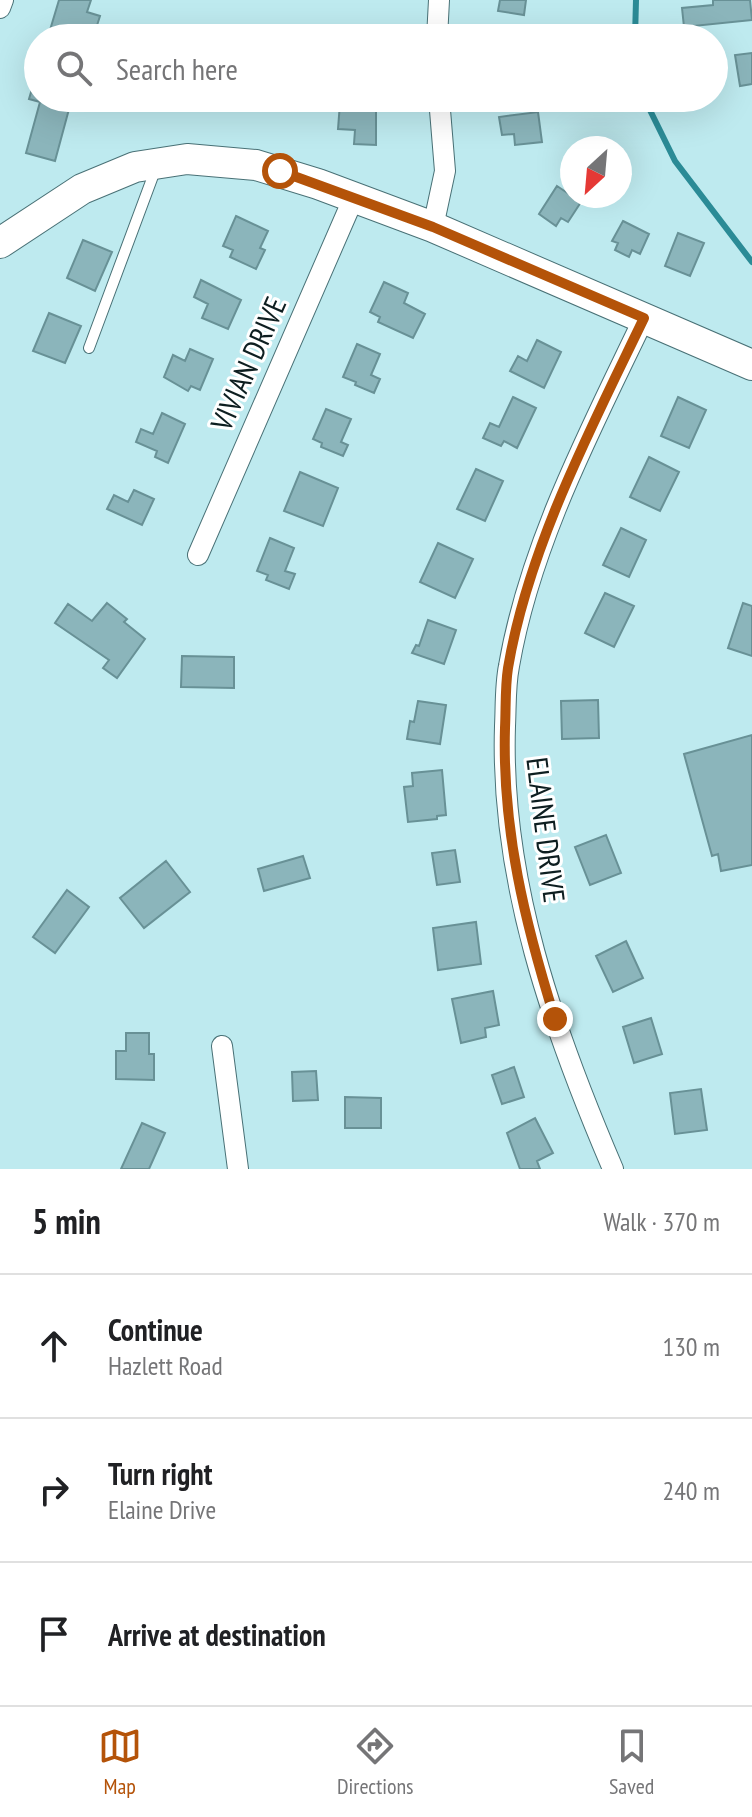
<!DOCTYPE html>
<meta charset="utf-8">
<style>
:root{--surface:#fff;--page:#f2f2f2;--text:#202124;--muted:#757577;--line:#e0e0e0;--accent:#b45309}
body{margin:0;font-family:"PT Sans Narrow",sans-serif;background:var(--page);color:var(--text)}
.compass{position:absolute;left:560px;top:136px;width:72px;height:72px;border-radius:50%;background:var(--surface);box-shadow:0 8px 32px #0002;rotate:206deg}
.stop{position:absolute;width:24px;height:24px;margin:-18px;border:6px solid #b45309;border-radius:50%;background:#fff}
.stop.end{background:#b45309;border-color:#fff;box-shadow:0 2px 8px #0008}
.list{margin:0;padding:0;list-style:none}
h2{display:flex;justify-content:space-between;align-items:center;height:104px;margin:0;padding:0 32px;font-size:34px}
h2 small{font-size:26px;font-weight:400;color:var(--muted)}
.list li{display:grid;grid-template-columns:52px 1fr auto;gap:24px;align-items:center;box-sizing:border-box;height:144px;padding:0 32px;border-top:2px solid var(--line)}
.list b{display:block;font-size:30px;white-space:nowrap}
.list p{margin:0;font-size:26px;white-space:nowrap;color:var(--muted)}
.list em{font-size:26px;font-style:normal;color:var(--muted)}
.icon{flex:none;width:44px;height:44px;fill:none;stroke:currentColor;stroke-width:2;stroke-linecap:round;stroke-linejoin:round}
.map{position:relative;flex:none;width:752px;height:1169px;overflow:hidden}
.search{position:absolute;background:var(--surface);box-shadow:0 8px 32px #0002;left:24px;right:24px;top:24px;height:88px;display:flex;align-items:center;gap:20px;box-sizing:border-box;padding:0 28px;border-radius:44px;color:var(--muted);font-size:30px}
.sheet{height:536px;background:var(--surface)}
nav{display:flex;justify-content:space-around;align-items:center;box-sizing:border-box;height:112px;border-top:2px solid var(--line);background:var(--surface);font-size:22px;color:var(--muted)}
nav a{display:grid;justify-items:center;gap:4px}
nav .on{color:var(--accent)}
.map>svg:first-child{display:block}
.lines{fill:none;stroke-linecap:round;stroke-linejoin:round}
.stream{stroke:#2b8b96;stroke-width:6}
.building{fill:#8bb5bb;stroke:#689196;stroke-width:2}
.lane-casing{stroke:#497176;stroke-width:12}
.street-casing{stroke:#497176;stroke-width:22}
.secondary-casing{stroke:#497176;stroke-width:32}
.lane{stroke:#fff;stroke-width:10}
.street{stroke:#fff;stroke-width:20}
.secondary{stroke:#fff;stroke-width:30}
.route{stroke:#b45309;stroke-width:10}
.labels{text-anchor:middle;stroke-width:6;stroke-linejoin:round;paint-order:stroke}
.street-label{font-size:30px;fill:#0d1e20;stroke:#fff}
</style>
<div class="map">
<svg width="752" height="1169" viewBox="0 0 752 1169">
<rect width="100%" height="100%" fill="#beeaef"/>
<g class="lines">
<!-- stream -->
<path class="stream" d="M635,38L636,0
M644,98L675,161L752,262"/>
</g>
<!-- building -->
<path class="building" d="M59,0H91L87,12L100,16L93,38L79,34L77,38L50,30Z
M500,0H526L524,15L498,11Z
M713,0H750L752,20L684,27L682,8L713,5Z
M373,35V38H337V36Z
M752,53V84L740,86L735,55Z
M34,82L38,83V98H72L55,161L26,153L40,102L29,99Z
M340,103L376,105V145L354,144L355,130L338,129Z
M538,112L542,142L515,145L514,134L502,135L499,117Z
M557,186L581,202L568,222L561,218L556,226L539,214Z
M236,216L268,231L260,248L265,250L256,269L230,257L233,250L223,246Z
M623,221L649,234L640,254L632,250L629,257L615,250L618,243L612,241Z
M678,233L704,243L690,276L665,266Z
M83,240L112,252L95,291L67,278Z
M201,280L241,300L228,329L202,318L208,304L194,297Z
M384,282L408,293L404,303L425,314L413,338L378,322L380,317L370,312Z
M49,313L81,326L65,363L33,351Z
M537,340L561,352L544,388L510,371L518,356L527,361Z
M357,344L380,354L371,375L380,379L374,393L355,385L356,382L343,377Z
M190,349L213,359L200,390L191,386L188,391L164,377L173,355L185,361Z
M513,397L536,408L517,448L504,441L501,446L483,438L490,423L499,427Z
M678,397L706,410L689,448L661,436Z
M326,409L351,419L341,442L348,445L343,456L321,447L322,443L313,439Z
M162,413L185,424L168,463L155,457L157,451L136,442L141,429L153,434Z
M649,457L679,472L660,511L630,497Z
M476,469L503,481L485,521L457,509Z
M300,472L338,488L323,526L284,511Z
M134,490L154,499L142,525L107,509L114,495L128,502Z
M621,528L646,540L629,577L603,565Z
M270,538L294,548L285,571L295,574L289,589L266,580L268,575L257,571Z
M438,543L473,559L455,598L420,582Z
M605,593L634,606L614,647L585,633Z
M107,603L127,619L124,622L145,639L117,678L103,668L109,660L55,623L68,604L92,621Z
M743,603L752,606V656L728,648Z
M428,620L456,630L444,664L412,653L416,645L419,646Z
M182,656L234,657V688L181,687Z
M598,700L599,738L562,739L561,701Z
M418,701L446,705L440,744L407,739L410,721L414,722Z
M752,735V865L721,871L718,854L712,856L684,754Z
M442,770L446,815L437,816V819L408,822L404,787L413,786L412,773Z
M606,835L621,873L590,885L575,847Z
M455,850L460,882L437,885L432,853Z
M303,856L310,878L264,891L258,869Z
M166,861L190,892L144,928L120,898Z
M67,890L89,907L55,953L33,937Z
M476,922L481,964L438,970L433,928Z
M626,941L643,978L613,992L596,956Z
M493,991L499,1025L485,1028L486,1037L461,1043L452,999Z
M651,1018L662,1054L634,1063L623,1027Z
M126,1033H149V1054H154V1080L116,1079V1051H126Z
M514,1067L524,1097L502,1104L492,1075Z
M316,1071L318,1100L293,1101L292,1072Z
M701,1089L707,1130L675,1134L670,1093Z
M345,1097L381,1098V1128H345Z
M535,1118L553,1153L537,1161L540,1169H520L507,1133Z
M142,1123L165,1133L149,1169H121Z"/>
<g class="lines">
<!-- lane casing -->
<g class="lane-casing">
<path id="lane" d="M89,348L156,168"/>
</g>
<!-- street casing -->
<g class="street-casing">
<path id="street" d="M0,8L3,0
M437,38L439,0
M433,227L445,171L439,98
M198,555L354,197
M222,1046L238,1169
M613,1169C553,1029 500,880 505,726C506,707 505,686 509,666C530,544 591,429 644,318"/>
</g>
<!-- secondary casing -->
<g class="secondary-casing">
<path id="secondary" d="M0,243L82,189L135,167L187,159L256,165L318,184L433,227L752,365"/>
</g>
<!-- lane -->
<use href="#lane" class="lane"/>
<!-- street -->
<use href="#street" class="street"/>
<!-- secondary -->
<use href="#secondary" class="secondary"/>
</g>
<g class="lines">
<!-- route -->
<path class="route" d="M280,171L433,227L644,318C592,426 528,548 508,668C505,687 506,708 505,728C502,830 525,923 555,1019"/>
</g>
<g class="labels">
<!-- street labels -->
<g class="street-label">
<text transform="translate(249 364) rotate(-66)" y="10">VIVIAN DRIVE</text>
<text transform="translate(545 830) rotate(83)" y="10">ELAINE DRIVE</text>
</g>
</g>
</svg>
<svg class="compass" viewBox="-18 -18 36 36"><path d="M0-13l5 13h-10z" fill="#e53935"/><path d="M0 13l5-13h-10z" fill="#757577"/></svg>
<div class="stop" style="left:280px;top:171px"></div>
<div class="stop end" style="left:555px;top:1019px"></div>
<div class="search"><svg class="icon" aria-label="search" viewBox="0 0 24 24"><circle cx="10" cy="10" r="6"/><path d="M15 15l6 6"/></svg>Search here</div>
</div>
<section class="sheet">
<h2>5 min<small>Walk · 370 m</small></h2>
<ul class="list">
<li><svg class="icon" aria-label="ahead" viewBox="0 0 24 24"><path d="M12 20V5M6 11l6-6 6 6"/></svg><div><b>Continue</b><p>Hazlett Road</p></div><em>130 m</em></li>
<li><svg class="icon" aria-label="right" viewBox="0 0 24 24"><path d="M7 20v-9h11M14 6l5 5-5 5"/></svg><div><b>Turn right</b><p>Elaine Drive</p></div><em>240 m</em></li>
<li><svg class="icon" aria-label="arrive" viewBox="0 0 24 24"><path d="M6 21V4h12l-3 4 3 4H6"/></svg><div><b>Arrive at destination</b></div></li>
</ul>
</section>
<nav>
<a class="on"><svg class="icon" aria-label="map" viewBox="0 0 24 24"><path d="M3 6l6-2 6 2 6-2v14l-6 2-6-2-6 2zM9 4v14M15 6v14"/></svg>Map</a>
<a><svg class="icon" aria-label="directions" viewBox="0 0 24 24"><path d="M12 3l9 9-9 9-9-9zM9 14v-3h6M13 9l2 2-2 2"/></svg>Directions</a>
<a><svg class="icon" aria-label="saved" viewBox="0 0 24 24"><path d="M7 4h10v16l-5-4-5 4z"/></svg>Saved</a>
</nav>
